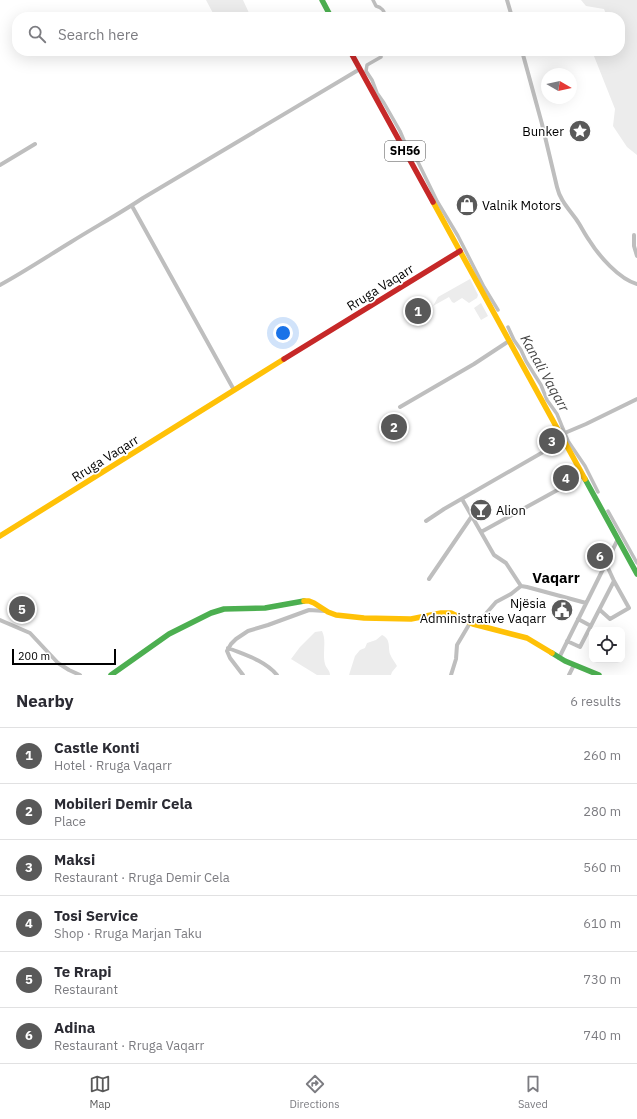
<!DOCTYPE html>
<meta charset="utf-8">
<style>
:root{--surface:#fff;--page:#f2f2f3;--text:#2b2b33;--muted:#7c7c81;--line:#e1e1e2;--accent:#595959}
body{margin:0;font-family:"IBM Plex Sans",sans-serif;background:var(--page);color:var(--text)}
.controls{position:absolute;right:12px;bottom:12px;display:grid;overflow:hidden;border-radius:8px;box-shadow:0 4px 16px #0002}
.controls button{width:36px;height:36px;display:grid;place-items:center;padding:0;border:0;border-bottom:1px solid var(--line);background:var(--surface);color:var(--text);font:20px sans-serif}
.compass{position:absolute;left:541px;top:68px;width:36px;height:36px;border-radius:50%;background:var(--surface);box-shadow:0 4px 16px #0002;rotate:99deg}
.scale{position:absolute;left:12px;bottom:10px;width:104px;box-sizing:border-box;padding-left:4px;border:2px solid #000;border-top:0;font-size:11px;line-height:14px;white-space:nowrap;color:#000;-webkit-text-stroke:3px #fff;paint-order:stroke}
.you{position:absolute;left:283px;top:333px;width:14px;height:14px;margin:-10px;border:3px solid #fff;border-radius:50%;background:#1a73e8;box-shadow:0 0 0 6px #1a73e833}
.badge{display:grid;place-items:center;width:26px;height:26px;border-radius:50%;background:var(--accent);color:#fff;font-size:13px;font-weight:700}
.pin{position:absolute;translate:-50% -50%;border:2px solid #fff;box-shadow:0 1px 4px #0006}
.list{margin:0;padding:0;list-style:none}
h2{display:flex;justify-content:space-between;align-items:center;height:52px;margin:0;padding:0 16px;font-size:17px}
h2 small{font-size:13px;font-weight:400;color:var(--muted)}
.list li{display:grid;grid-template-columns:26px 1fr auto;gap:12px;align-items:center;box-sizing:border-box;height:56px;padding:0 16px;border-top:1px solid var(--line)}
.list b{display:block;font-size:15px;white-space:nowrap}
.list p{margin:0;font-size:13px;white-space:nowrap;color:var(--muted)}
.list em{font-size:13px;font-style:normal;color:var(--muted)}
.icon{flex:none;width:22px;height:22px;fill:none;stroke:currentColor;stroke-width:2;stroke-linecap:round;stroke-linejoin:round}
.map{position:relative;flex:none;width:637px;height:675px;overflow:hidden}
.search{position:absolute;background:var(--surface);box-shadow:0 4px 16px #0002;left:12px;right:12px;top:12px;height:44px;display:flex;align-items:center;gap:10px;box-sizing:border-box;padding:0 14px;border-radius:16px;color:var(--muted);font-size:15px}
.sheet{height:388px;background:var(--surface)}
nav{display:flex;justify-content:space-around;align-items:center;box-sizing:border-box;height:56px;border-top:1px solid var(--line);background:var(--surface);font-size:11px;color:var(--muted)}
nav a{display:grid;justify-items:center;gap:2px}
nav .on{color:var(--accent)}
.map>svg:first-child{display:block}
.green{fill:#ececec}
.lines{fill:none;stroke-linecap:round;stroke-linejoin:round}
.canal{stroke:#bfbfbf;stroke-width:3.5}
.street{stroke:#bebebe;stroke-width:4}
.fast{stroke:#4caf50;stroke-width:5.5}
.slow{stroke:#ffc107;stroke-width:5.5}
.jam{stroke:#c62828;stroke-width:5.5}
.labels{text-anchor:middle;stroke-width:3.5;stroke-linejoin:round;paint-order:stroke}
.shield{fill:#fff;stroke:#4c4c4c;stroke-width:1}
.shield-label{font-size:12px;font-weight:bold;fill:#000}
.poi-label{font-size:13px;fill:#000;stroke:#fff;text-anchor:end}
.street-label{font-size:13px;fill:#000;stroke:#fff}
.water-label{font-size:14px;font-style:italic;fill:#444;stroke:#fff}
.quarter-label{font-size:15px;font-weight:bold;fill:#000;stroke:#fff}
</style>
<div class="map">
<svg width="637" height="675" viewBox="0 0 637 675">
<rect width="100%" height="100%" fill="#fff"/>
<!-- green -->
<path class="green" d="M206,0H243L249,13L243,17H215Z
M581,0H637V155L627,147L613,126L615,109L592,51H620V17H607L604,9L586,6Z
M470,279L478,295L477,298L469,303L462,298L454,303L452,302L449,297L433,306L438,297Z
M481,303L488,316L481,320L474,308Z
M322,631C327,641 322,653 325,664C326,668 330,670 330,675H317L291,659L300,647L315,632Z
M382,635C391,639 388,647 390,654C392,659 395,662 397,666L392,672L391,675H349L355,656L360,650L365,648L367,643L376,640Z"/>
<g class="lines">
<!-- canal -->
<path class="canal" d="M373,0L376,6C381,7 385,11 385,17
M381,51V57L367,65L366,71L372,80L377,93L384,103L400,131L408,150L418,162L437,201L458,236L484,287L498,310
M508,327L514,340L521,350L526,361L541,385L547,400L557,414L568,441L585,466L598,492
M608,511L637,563"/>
<!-- street -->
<path class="street" d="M507,0L512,17
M522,51L542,124L557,187C560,200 568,208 576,219C581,226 584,233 589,240C599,256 619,279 637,284
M0,165L35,144
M132,206L234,390
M634,235V246L637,256
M0,285C24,272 48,256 71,242C95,227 119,214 143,198L360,69
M400,407L474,364L509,341
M560,435L586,424L637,399
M462,499L494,555L506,563L521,586
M426,521L444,509L564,440
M481,532L583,476
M429,579L472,516
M600,610L610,619L629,608L614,581
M578,619L591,626
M0,620L30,633L58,663L69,670L80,675
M476,625L496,602L511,594L521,586L527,587L586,603
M567,641L580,647L614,581L608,568L605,566
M228,648C245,655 264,660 277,675
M559,658L618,539
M243,675L230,658L227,651L231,644L236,639L248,631L268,625L309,610L325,611
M451,675L456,659L457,645L470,623
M569,675L574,665"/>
<!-- fast -->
<path class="fast" d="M322,0L331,17
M585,479L637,574
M552,653L565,661L599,675
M111,675L169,634L211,613L224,609L265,608L304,601"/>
<!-- slow -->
<path class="slow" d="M433,202L585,479
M0,536L284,359
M304,601H309L314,603L328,612L336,615L364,618L411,619L441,613H451L473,624L527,638L552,653"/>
<!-- jam -->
<path class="jam" d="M350,51L433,202
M284,359L460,251"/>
</g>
<!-- icons -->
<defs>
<g id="sight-disc" transform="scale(1.15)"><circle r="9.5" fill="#595959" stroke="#fff"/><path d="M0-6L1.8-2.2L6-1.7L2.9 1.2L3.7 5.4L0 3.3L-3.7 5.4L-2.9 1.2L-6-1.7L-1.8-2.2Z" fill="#fff"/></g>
<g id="shop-disc" transform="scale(1.15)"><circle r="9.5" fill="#595959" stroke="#fff"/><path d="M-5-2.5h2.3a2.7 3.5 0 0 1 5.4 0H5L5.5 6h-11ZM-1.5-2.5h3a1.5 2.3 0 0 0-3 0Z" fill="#fff"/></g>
<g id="bar-disc" transform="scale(1.15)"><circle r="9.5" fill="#595959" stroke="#fff"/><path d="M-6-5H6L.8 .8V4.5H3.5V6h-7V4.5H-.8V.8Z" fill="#fff"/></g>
<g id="civic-disc" transform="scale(1.15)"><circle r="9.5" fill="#595959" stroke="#fff"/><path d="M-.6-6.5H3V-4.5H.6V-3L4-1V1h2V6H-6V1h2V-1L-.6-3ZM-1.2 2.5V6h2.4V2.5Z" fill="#fff"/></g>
</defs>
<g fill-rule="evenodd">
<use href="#sight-disc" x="580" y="131"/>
<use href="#shop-disc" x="467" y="205"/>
<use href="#bar-disc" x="481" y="510"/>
<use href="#civic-disc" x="562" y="610"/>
</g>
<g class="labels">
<!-- shield labels -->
<rect class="shield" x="385" y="141" width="40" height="20" rx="3"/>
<g class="shield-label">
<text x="405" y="155">SH56</text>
</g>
<!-- poi labels -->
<g class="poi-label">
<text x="564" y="136">Bunker</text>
<text x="482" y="210" text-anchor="start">Valnik Motors</text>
<text x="496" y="515" text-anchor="start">Alion</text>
<text x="546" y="608">Njësia<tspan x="546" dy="15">Administrative Vaqarr</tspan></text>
</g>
<!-- street labels -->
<g class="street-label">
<text transform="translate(380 287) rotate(-32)" y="5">Rruga Vaqarr</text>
<text transform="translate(105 458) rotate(-32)" y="5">Rruga Vaqarr</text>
</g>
<!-- water labels -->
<g class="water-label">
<text transform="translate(545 373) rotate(61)" y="5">Kanali Vaqarr</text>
</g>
<!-- quarter labels -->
<g class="quarter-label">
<text x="556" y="583">Vaqarr</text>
</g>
</g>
</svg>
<div class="controls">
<button><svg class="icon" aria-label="locate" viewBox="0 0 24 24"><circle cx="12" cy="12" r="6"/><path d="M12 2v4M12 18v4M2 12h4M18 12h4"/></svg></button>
</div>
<svg class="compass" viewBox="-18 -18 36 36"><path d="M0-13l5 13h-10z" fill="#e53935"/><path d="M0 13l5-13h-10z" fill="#7c7c81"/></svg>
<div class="scale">200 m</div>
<div class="you"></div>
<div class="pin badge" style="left:418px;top:311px">1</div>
<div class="pin badge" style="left:394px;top:427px">2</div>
<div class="pin badge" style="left:552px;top:441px">3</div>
<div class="pin badge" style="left:566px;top:478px">4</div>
<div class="pin badge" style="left:22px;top:609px">5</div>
<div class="pin badge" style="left:600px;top:556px">6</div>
<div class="search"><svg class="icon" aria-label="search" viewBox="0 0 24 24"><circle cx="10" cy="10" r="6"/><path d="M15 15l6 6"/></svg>Search here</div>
</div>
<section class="sheet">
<h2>Nearby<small>6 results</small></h2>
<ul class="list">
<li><span class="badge">1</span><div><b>Castle Konti</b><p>Hotel · Rruga Vaqarr</p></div><em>260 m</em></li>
<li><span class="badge">2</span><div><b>Mobileri Demir Cela</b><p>Place</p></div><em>280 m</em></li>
<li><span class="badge">3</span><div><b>Maksi</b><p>Restaurant · Rruga Demir Cela</p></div><em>560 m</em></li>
<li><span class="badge">4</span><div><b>Tosi Service</b><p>Shop · Rruga Marjan Taku</p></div><em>610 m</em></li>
<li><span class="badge">5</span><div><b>Te Rrapi</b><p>Restaurant</p></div><em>730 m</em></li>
<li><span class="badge">6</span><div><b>Adina</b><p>Restaurant · Rruga Vaqarr</p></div><em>740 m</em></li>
</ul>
</section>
<nav>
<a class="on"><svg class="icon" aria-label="map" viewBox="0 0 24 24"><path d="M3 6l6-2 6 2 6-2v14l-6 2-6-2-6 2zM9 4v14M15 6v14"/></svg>Map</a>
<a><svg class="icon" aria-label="directions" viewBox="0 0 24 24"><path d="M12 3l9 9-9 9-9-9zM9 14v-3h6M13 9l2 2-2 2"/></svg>Directions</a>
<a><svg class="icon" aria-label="saved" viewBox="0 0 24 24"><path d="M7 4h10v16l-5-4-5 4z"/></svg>Saved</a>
</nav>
